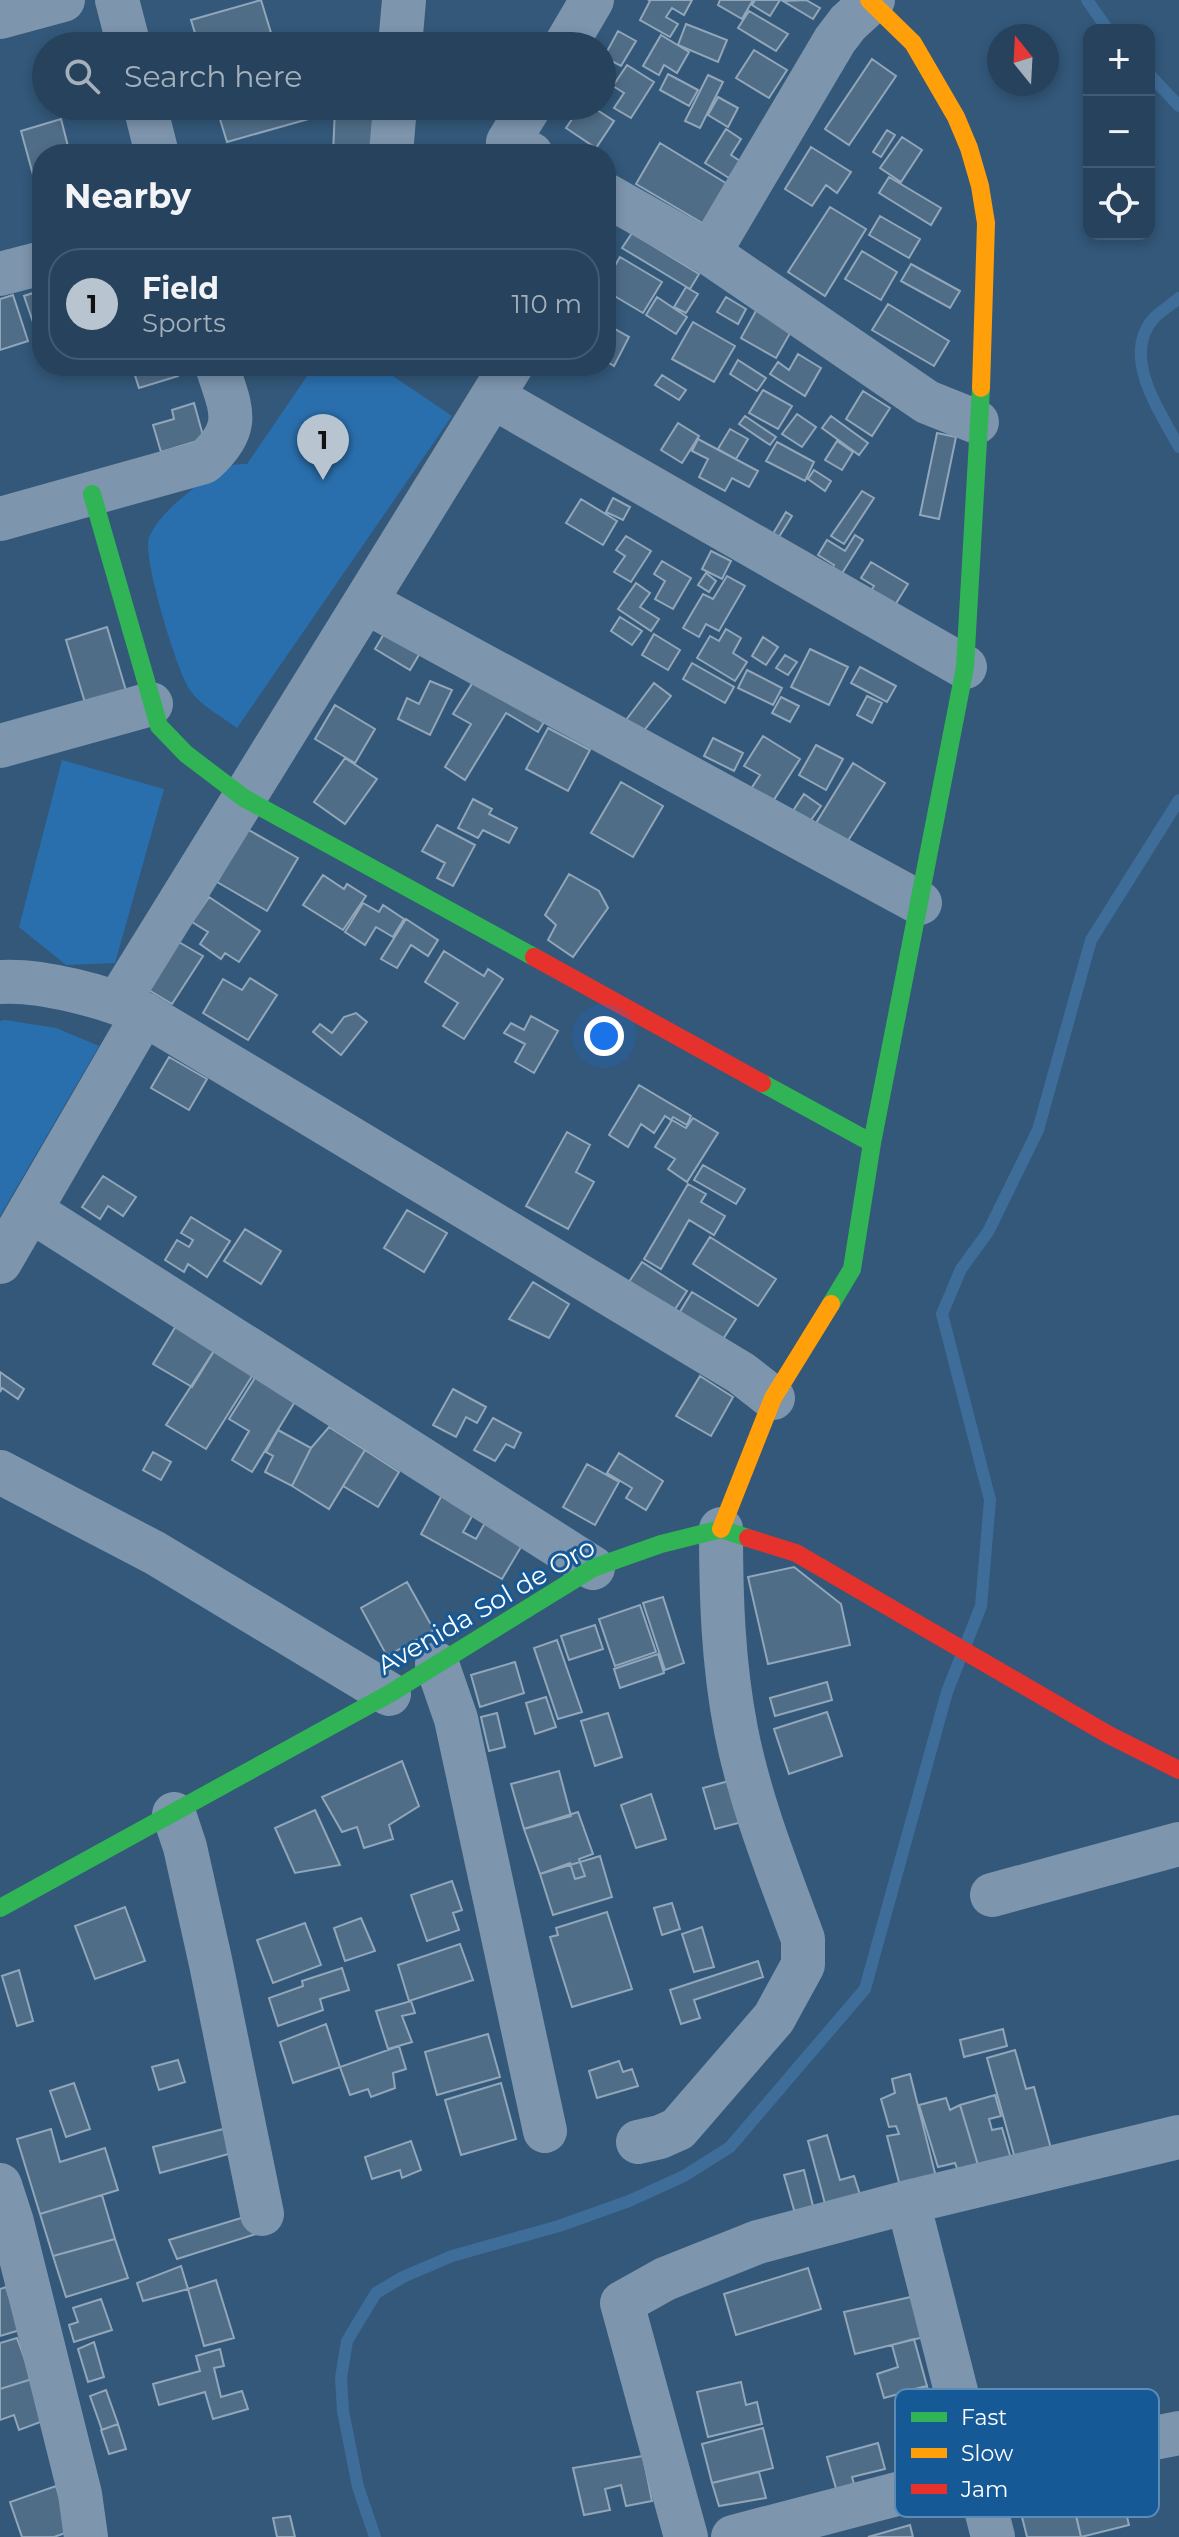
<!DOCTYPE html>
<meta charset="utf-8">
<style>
:root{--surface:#26425c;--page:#324d65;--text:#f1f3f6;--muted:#a4b0bb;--line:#425b72;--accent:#b8c5d0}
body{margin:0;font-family:Montserrat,sans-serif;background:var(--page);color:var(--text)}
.controls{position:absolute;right:24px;top:24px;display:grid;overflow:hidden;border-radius:16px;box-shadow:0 4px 12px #0003}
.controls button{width:72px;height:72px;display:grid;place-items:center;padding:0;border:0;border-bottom:2px solid var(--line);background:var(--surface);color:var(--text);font:40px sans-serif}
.compass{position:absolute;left:987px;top:24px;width:72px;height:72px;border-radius:50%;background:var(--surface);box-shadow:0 4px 12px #0003;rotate:342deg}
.you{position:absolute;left:604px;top:1036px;width:28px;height:28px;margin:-20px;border:6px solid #fff;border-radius:50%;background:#1a73e8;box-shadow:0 0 0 12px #1a73e833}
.badge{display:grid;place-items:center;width:52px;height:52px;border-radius:50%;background:var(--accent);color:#111;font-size:26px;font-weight:700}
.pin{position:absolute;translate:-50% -66px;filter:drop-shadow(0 2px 4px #0008)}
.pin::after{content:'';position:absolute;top:42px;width:28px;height:24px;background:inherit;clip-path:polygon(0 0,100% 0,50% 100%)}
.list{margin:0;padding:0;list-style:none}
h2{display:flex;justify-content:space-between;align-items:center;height:104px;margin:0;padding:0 32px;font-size:34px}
h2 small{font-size:26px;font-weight:400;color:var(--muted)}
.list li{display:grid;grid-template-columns:52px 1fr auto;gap:24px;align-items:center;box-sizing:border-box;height:112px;margin:0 16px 16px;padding:0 16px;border:2px solid var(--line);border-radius:32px}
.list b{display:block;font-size:30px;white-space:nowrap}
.list p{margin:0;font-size:26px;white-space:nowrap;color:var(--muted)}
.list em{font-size:26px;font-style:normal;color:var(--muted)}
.icon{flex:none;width:44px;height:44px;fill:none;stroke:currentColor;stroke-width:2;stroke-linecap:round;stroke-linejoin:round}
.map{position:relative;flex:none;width:1179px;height:2537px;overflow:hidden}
.search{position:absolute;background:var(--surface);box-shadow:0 4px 12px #0003;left:32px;top:32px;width:584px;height:88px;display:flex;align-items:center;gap:20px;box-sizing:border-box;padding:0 28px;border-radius:44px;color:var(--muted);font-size:30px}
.panel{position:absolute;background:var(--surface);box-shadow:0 4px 12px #0003;left:32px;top:144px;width:584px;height:232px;border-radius:32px}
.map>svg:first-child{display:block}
.green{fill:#2a6fad}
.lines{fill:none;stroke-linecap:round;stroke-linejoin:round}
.stream{stroke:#3f6d99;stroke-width:12}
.building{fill:#506d88;stroke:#91a6b9;stroke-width:2}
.street{stroke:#7d95ad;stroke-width:44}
.fast{stroke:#30b455;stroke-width:18}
.slow{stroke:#ff9f0a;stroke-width:18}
.jam{stroke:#e5322d;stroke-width:18}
.labels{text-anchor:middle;stroke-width:6;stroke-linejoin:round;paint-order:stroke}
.street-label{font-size:26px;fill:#fff;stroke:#165997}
.key{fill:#165997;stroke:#5c8bb6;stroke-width:2}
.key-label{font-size:22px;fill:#fff}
</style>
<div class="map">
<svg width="1179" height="2537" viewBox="0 0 1179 2537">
<rect width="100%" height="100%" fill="#33587a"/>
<!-- green -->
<path class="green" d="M314,366H378L452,416L237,728C222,717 200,705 190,690C177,672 142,556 149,538C156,520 174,504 189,492C207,477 222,463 247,464Z
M62,760L164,789L115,963L66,965L19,927Z
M5,1020L56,1028L99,1046L0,1216V1021Z"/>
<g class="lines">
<!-- stream -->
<path class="stream" d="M1087,0L1108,30
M1149,74L1179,106
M1179,298C1171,305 1161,311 1154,318C1120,356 1160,411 1179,447
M375,2537L358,2487L343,2411L341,2378L347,2341L376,2293L403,2277L452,2256L559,2226L629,2201L684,2176L730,2147L865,1989L947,1692L981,1606L990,1500L942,1314L961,1269L988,1232L1038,1130L1091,940L1179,800"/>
</g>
<!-- building -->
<path class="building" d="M261,0L275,46H199L191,20Z
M648,0H692L684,15L672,8L666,17L678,24L670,37L640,20L650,1Z
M720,0H753L742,19L718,5Z
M755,0H780L770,16L752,5Z
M806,0L820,8L813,19L783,1Z
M749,11L788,34L776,51L738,28Z
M686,24L727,40L718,62L678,45Z
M618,31L636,41L621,66L604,57Z
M661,35L689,52L677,73L664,65L659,75L643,66Z
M754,50L787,70L769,98L736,78Z
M872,59L896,76L849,145L825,129Z
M627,65L654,82L631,118L614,108L624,93L613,86Z
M668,74L698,90L689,106L660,90Z
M708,75L723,82L700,128L685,121Z
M718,97L738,108L728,127L708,115Z
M216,106H309L312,118L227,142Z
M581,106H591L614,121L596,148L566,128Z
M335,109L374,112L371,154L333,153Z
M61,119L70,154H42V188L37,189L21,131Z
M726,129L741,139L731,155L740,161L729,178L705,163Z
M887,130L895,135L881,157L873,152Z
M902,137L922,150L901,182L880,168Z
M660,143L734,188L709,227L636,184Z
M811,147L851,172L837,193L826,185L812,206L785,189Z
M889,177L941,208L931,225L879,193Z
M830,207L866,229L825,296L788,272Z
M880,216L920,239L909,258L869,235Z
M632,233L699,274L690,289L622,248Z
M862,251L897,272L881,300L845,279Z
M620,257L662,282L643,313L606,291V281Z
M911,264L960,291L950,308L901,281Z
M686,287L698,294L686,313L674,307Z
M42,290V326L35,328L24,296Z
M13,295L28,341L0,350V299Z
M657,297L687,317L676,334L646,315Z
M726,297L746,309L738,324L717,312Z
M888,304L949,341L934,366L872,330Z
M757,309L793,328L776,358L741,338Z
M693,322L735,346L714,382L672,359Z
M606,324L629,337L614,366L606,361Z
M798,354L821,368L805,396L770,374L778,362L789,370Z
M738,360L766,378L757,391L730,374Z
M132,366H175L178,376L139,388Z
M662,375L686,390L679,400L655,385Z
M763,390L792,406L778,429L749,413Z
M863,391L890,408L872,436L846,419Z
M194,403L204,439L161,452L153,425L174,419L172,410Z
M797,414L816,427L802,447L782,434Z
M745,416L776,437L770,445L739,424Z
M831,416L868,443L859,455L822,428Z
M678,423L699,436L682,463L661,450Z
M730,429L748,439L736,459L718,449Z
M937,433L956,437L939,519L920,515Z
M698,439L758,471L749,487L732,478L725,491L699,477L708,459L692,451Z
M837,441L853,452L842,470L825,460Z
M777,442L814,462L805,481L766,461Z
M814,470L831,481L825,491L808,479Z
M862,491L874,498L844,544L831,536Z
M613,498L630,507L623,520L606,512Z
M581,499L617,521L603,545L566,523Z
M786,512L792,516L777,540L771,537Z
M855,535L863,540L836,583L826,577L834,565L818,555L827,540L845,551Z
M626,536L651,551L631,582L614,572L625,556L616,550Z
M711,551L731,561L722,579L702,569Z
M662,561L691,578L673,609L655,599L665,581L654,574Z
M871,562L908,584L892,610L867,596L874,586L861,578Z
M706,573L716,581L709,592L698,585Z
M727,576L745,586L719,631L706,624L699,637L683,628L703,594L713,599Z
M636,583L650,593L640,607L659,619L651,631L618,609Z
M620,617L642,631L632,645L611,631Z
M107,627L127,694L86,706L66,640Z
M726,629L741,638L733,653L747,662L735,681L697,658L710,636L719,641Z
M385,632L420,653L410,670L375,649Z
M654,634L680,650L668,670L642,655Z
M763,637L778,647L766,665L752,656Z
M810,649L848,667L829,705L791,687Z
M785,655L797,662L788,675L776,668Z
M692,663L734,687L725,703L683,679Z
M860,667L896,686L887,702L851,683Z
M747,670L782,688L773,705L738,688Z
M475,679L544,722L538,732L506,713L465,780L445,767L471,724L453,714Z
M430,681L452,690L430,735L398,719L407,698L419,704Z
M654,683L671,696L642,733L626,720Z
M867,696L882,703L872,723L857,715Z
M781,697L799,706L790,722L772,713Z
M335,705L375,729L355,763L315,739Z
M548,728L590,750L568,791L526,769Z
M763,736L800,759L770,806L749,792L760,775L744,766Z
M713,738L743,753L734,771L704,756Z
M816,745L843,759L826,790L799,775Z
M345,758L377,779L345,824L314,802Z
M853,763L885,783L844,847L813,828Z
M621,782L663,806L633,857L591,833Z
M804,794L821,806L801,834L785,823Z
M473,799L492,809L489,814L517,828L509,843L483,830L478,838L458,828Z
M437,825L475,845L453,886L437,878L445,863L422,851Z
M247,829L298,858L267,911L217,882Z
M569,874L599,891L608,908L573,957L548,940L556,925L545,915Z
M323,875L344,889L347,884L366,896L343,930L303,905Z
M209,897L260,931L239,962L225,953L221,959L200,944L208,932L192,922Z
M363,903L379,912L383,905L404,919L393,937L376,927L365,945L345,932Z
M406,919L438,940L428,956L411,945L397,968L381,959Z
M177,941L203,956L172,1004L147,989Z
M444,951L484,976L488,969L503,979L464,1039L443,1026L458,1003L425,982Z
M250,978L277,995L248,1040L203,1013L223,979L242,990Z
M356,1013L367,1022L341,1055L313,1032L320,1024L332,1033L344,1017Z
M531,1016L558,1031L534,1073L515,1062L525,1044L504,1033L511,1023L524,1030Z
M169,1057L207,1079L189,1110L151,1088Z
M639,1085L691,1116L687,1125L673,1117L671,1120L665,1116L654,1133L641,1124L628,1147L609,1135Z
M693,1118L718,1133L687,1182L668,1169L675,1159L655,1147L672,1120L686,1128Z
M567,1132L590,1145L576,1172L594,1182L568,1229L526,1206Z
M703,1165L745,1189L736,1204L694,1180Z
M103,1176L136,1197L123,1216L108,1206L100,1219L82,1207Z
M688,1184L706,1194L701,1202L725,1216L714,1235L689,1220L661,1269L644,1259Z
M407,1210L447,1233L424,1272L384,1248Z
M191,1217L230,1241L207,1277L188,1264L184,1272L165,1260L177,1240L189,1247L193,1240L181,1233Z
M245,1229L281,1251L261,1284L224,1261Z
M710,1237L776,1279L758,1306L693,1264Z
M642,1262L687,1291L670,1317L625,1288Z
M533,1282L569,1304L549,1338L509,1319Z
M692,1292L736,1319L718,1347L675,1320Z
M179,1321L214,1351L192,1387L153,1364Z
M215,1349L254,1373L206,1449L166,1425Z
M0,1372L24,1389L18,1399L2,1388L0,1392Z
M256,1376L296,1400L252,1472L232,1460L249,1431L229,1419Z
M700,1376L733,1397L711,1436L676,1416Z
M453,1389L486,1407L477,1423L466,1417L456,1437L433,1425Z
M493,1418L521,1433L514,1448L506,1444L495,1461L474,1450Z
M329,1427L365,1450L329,1509L292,1486L311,1448Z
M278,1430L311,1448L292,1486L265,1472L273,1456L266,1452Z
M365,1450L399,1472L378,1507L343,1486Z
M153,1452L171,1462L161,1480L143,1470Z
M619,1453L663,1481L646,1510L626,1498L632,1488L607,1473Z
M587,1464L619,1482L595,1525L563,1507Z
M443,1493L475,1511L463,1532L476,1539L486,1521L524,1542L502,1579L421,1534Z
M794,1567L841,1604L850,1645L768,1664L748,1577Z
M407,1582L434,1630L387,1656L361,1608Z
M663,1597L684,1663L665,1670L643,1603Z
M640,1605L656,1652L615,1666L599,1619Z
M595,1625L603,1649L569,1660L561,1636Z
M557,1640L582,1712L558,1719L534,1648Z
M658,1654L664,1673L620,1688L614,1669Z
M515,1662L524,1693L480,1707L471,1675Z
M827,1682L832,1700L775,1716L770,1698Z
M546,1697L556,1727L535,1734L526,1703Z
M827,1712L842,1756L789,1774L774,1729Z
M497,1713L505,1747L489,1751L481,1717Z
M608,1713L622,1757L595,1766L581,1721Z
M402,1761L419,1806L389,1825L393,1839L364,1848L357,1827L342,1832L322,1797Z
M559,1771L571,1816L524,1829L511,1784Z
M729,1781L742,1822L715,1829L703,1788Z
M651,1794L666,1839L636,1848L621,1805Z
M315,1810L340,1865L295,1873L275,1828Z
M578,1812L593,1854L579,1859L585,1876L575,1879L570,1863L540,1874L524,1829Z
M600,1856L612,1897L553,1915L540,1874Z
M452,1881L462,1910L453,1913L459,1930L427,1941L411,1895Z
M672,1903L680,1929L662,1935L654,1908Z
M125,1907L145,1961L95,1979L75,1926Z
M607,1912L632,1989L572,2007L550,1937L558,1935L556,1928Z
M361,1918L375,1951L345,1961L334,1928Z
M305,1923L321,1965L273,1983L257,1940Z
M702,1927L714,1967L694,1972L682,1934Z
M460,1944L473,1980L409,2001L398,1965Z
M758,1961L763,1977L694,2000L700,2018L681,2024L670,1990Z
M342,1968L349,1990L320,1999L323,2010L278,2026L269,1998L303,1986L302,1981Z
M19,1970L33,2021L17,2026L2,1976Z
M411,2001L415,2013L402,2016L412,2042L388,2049L376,2011Z
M326,2024L340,2067L293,2083L280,2042Z
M1003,2029L1007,2046L964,2057L960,2040Z
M488,2034L500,2077L437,2095L425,2052Z
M399,2046L406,2069L393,2073L395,2088L371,2097L368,2089L350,2095L340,2067Z
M1015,2050L1026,2089L1034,2087L1052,2152L1016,2162L987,2058Z
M178,2060L185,2082L159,2090L152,2067Z
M619,2061L623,2072L632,2069L638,2086L597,2098L589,2071Z
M910,2074L937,2181L901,2190L887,2136L899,2134L896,2126L889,2127L881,2099L895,2093L892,2079Z
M74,2083L90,2129L66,2137L50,2091Z
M501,2083L516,2139L461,2155L445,2100Z
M995,2095L1001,2116L989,2119L992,2130L1002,2128L1012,2162L978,2165L960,2105Z
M946,2098L950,2110L960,2105L978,2165L959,2174L955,2163L938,2167L919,2105Z
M227,2128L232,2153L160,2173L153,2147Z
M51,2129L60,2162L105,2148L118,2190L40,2214L17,2139Z
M827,2135L840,2180L854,2176L862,2201L827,2211L808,2141Z
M411,2141L421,2170L402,2178L400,2170L372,2179L365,2157Z
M804,2170L814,2210H794L784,2175Z
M102,2195L115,2239L53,2256L40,2214Z
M251,2215L256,2234L177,2259L169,2240Z
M115,2239L128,2278L66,2297L53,2256Z
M181,2266L188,2289L143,2301L137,2283Z
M808,2268L821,2309L736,2335L724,2294Z
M216,2280L234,2338L204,2346L188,2289Z
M6,2287L20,2330L0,2336V2289Z
M915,2296L924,2337L855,2354L844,2312Z
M101,2299L112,2330L74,2342L69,2325L78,2322L73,2308Z
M17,2338L32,2379L0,2389V2343Z
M914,2339L927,2386L884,2398L877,2374L898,2367L892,2345Z
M94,2342L104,2377L88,2382L78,2349Z
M220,2349L224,2366L214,2368L221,2397L242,2391L248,2409L213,2419L205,2392L159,2405L153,2384L200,2371L196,2356Z
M32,2379L46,2420L19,2430L14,2415L0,2420V2389Z
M741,2382L746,2405L757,2402L762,2424L708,2437L697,2392Z
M927,2386L938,2429L909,2436L898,2393Z
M106,2390L118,2424L102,2430L90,2396Z
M118,2424L126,2449L109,2454L101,2430Z
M763,2428L773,2468L712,2483L702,2444Z
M878,2443L885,2469L852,2477L854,2484L839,2499L827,2457Z
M643,2456L652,2501L626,2506L621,2485L605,2489L610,2510L584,2515L573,2468Z
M759,2472L766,2498L719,2506L712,2483Z
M1118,2479L1129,2525L1081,2537L1070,2491Z
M56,2486L71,2531L54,2537H22L10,2502Z
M1072,2497L1081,2537H1027L1021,2513Z
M290,2516L295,2537H277L273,2518Z
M910,2525L913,2537H868Z"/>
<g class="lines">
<!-- street -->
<path class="street" d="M117,0L129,46
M0,17L63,0
M400,46L404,0
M565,46L592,0
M145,106L157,154
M530,106L508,142L531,154
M391,154L395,106
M606,195L709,253L927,402L977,422
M709,253L835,40L848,23L873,0
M0,274L42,263
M493,397L965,667
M0,519L204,462C243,427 231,410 217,366
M366,602L920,903
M0,746L151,704
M0,982C40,979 108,997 144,1014L741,1373L773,1398
M118,1002L511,366
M30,1210L593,1568
M0,1262L144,1014
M0,1472L155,1553L389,1694
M437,1664L456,1719L545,2131
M174,1814L185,1847L211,1964L262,2214
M992,1895L1179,1844
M638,2142L660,2137L678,2129L774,2018L803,1965V1939C778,1871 750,1802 736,1730C723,1663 721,1597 721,1529
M0,2185L12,2222L80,2494L86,2537
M908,2202L993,2537
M686,2537L622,2303L665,2279L758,2242L908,2202L1179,2137
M733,2537L977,2473L1179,2433"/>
<!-- fast -->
<path class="fast" d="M92,494L159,726L186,754L244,798L534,957
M762,1083L872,1143
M831,1304L852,1269L872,1143L965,667L981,388
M0,1908L389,1694L593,1568L661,1544L721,1529L748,1538"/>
<!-- slow -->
<path class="slow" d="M869,0L913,43L956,117L969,148L980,186L986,223L981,388
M721,1529L773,1398L831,1304"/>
<!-- jam -->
<path class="jam" d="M534,957L762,1083
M748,1538L796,1553L1109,1735L1179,1770"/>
</g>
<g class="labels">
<!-- street labels -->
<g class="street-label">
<text transform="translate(486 1606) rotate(-30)" y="9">Avenida Sol de Oro</text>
</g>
</g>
<!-- legend -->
<rect x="895" y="2389" width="264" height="128" rx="12" class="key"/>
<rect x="911" y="2412" width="36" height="10" fill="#30b455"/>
<rect x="911" y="2448" width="36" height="10" fill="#ff9f0a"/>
<rect x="911" y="2484" width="36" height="10" fill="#e5322d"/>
<g class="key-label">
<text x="961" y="2425">Fast</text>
<text x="961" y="2461">Slow</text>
<text x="961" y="2497">Jam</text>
</g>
</svg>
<div class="controls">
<button>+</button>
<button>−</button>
<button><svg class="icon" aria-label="locate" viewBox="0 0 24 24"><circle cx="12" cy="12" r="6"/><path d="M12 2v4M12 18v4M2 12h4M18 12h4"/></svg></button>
</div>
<svg class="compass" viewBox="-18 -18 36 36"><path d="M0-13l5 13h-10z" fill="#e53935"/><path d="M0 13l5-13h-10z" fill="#a4b0bb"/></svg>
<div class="you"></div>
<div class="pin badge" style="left:323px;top:480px">1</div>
<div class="search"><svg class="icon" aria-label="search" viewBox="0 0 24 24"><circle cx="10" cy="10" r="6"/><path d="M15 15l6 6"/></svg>Search here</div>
<section class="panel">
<h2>Nearby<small></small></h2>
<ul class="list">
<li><span class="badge">1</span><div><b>Field</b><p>Sports</p></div><em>110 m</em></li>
</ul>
</section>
</div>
